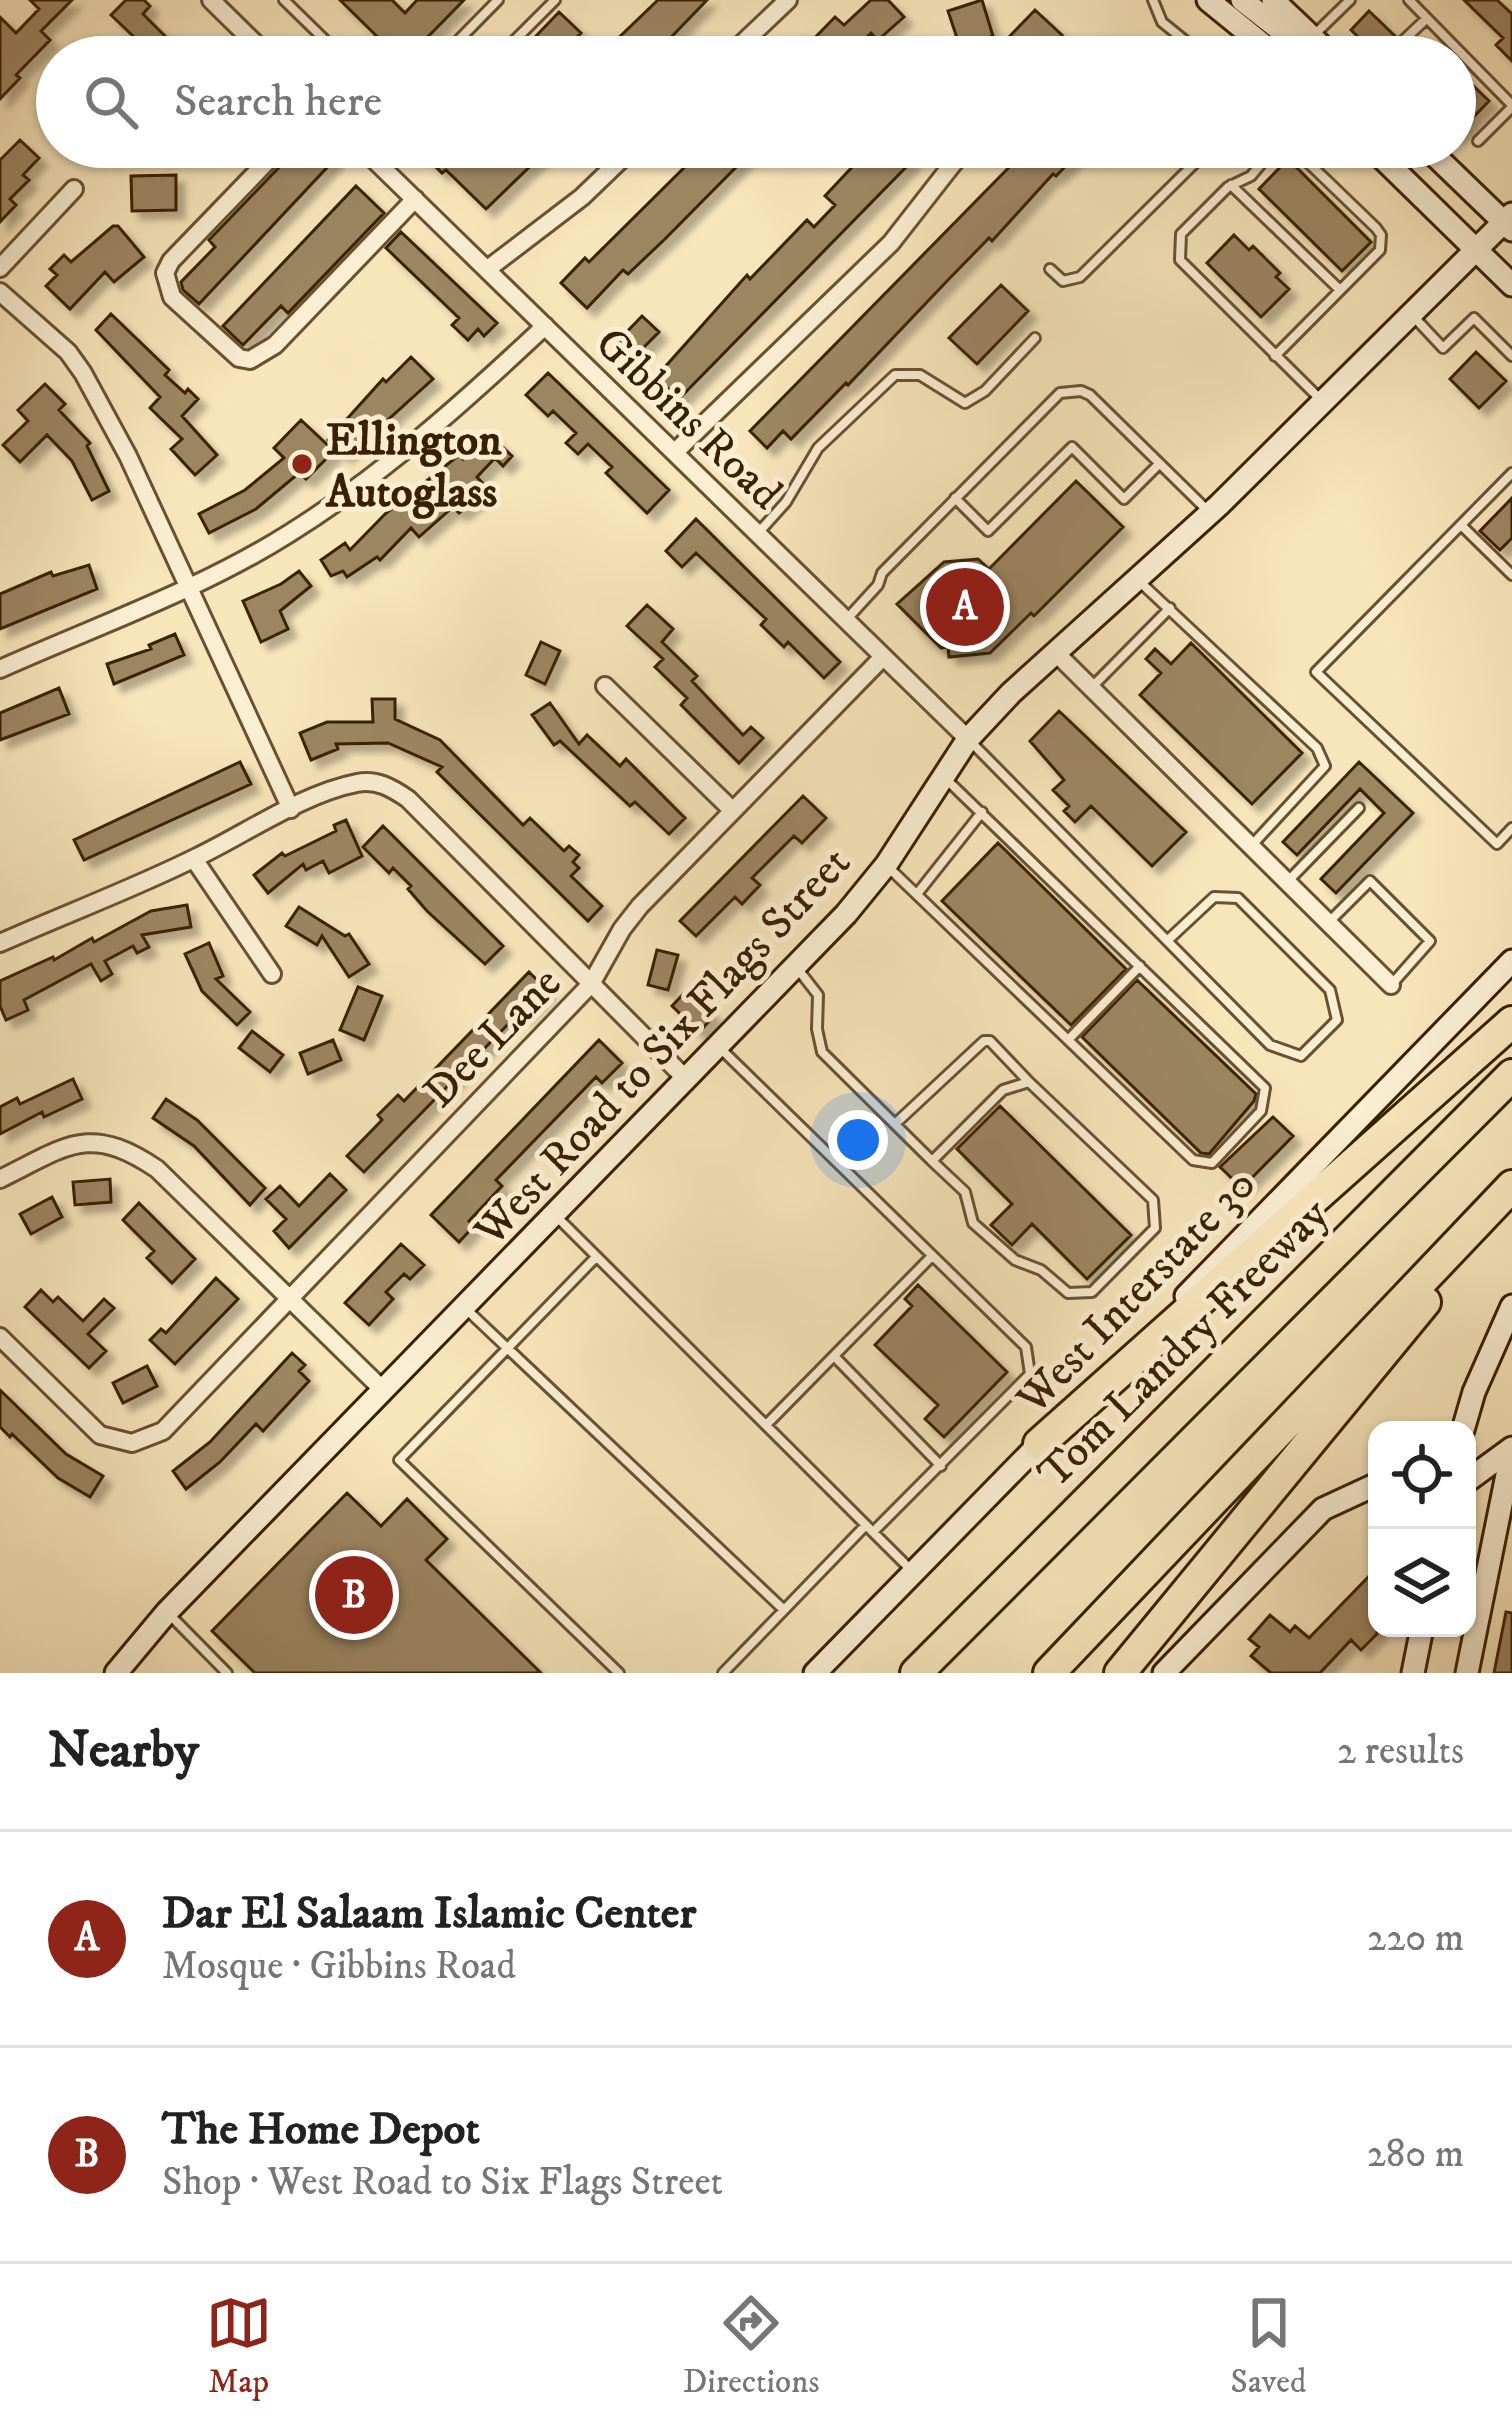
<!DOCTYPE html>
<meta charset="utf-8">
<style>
:root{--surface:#fff;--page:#f6f6f6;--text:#222;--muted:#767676;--line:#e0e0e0;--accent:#8f2418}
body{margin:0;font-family:"IM FELL DW Pica",serif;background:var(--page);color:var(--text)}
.controls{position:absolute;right:36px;bottom:36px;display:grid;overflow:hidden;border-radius:24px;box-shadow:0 3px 9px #0004}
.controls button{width:108px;height:108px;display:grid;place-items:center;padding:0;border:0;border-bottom:3px solid var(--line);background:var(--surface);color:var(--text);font:60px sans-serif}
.you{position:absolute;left:858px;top:1140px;width:42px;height:42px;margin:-30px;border:9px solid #fff;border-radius:50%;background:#1a73e8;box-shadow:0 0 0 18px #1a73e833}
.badge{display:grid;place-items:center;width:78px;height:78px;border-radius:50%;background:var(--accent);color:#fff;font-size:39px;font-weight:700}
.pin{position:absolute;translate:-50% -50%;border:6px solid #fff;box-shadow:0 3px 12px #0006}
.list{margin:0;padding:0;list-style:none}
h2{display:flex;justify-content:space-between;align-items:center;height:156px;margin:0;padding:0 48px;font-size:51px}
h2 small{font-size:39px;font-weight:400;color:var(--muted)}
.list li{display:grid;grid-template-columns:78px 1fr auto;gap:36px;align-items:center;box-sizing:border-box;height:216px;padding:0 48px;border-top:3px solid var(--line)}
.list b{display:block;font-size:45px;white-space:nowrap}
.list p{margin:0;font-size:39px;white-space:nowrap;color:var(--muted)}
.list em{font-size:39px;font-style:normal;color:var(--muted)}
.icon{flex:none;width:66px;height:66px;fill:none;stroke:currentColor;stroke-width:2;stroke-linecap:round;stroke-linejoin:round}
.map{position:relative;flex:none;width:1512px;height:1673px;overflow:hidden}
.search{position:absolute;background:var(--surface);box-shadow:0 3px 9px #0004;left:36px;right:36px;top:36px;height:132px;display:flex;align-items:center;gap:30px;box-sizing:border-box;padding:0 42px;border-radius:66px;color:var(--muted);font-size:45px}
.sheet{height:588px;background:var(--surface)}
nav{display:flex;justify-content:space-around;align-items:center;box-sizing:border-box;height:168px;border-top:3px solid var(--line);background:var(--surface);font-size:33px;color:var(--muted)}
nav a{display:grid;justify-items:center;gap:6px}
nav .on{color:var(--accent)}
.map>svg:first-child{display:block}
.building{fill:#9c8662;stroke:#3a2002;stroke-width:3;filter:url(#shadow)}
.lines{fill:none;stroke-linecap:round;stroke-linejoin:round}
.lane-casing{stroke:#695130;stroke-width:14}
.street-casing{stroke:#695130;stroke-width:22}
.secondary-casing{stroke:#3a2002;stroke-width:27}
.highway-casing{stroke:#3a2002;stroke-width:36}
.lane{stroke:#faeed3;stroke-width:8}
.street{stroke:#faeed3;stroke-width:16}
.secondary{stroke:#faeed3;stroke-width:21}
.highway{stroke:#f7e5bb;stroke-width:30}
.poi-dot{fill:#8f2418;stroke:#faeed3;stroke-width:4.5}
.labels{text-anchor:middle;stroke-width:10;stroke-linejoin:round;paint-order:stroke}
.street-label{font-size:45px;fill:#3a2002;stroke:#faeed3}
.poi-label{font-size:45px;font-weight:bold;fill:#3a2002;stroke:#faeed3;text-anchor:start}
</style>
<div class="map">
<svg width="1512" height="1673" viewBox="0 0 1512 1673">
<defs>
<filter id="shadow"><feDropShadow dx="8" dy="8" stdDeviation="3" flood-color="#0004"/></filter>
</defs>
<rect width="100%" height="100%" fill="#f7e5bb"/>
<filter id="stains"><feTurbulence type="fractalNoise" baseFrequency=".00167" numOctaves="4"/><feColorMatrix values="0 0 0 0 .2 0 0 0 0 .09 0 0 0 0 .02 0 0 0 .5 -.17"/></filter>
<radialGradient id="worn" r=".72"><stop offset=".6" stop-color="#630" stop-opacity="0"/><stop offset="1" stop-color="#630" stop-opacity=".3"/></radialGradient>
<!-- building -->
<path class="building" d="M30,0H72L41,31L50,40L16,75L20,78L0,99V17L16,33L39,9Z
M126,0H144L150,6L143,14L172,43L167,49L175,57H127L119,50L133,36L111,15Z
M340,0H392L405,13L417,0H464L408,57H398Z
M658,0H707L652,57H619L609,47Z
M871,0H888L904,17L878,40L871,33L847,57H796L835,17L844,25Z
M982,0L993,36L960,47L948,11Z
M1464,0H1497L1512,14V61L1496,45L1503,38Z
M1035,10L1062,35L1041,57H1029L1009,37Z
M1369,11L1396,37L1378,56L1351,30Z
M559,12L581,33L557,57H516Z
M1455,68L1489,101L1455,136Z
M20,140L39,158L23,175L29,180L10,199L16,205L0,222V160Z
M293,147H322L335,159L199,304L183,290L181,282L215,247L209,240L290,156Z
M428,147H550L486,209L446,170L442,173L422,153Z
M705,147H756L665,239L628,274L623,270L587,308L561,283L585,258L589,262Z
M871,147H897L912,161L679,399L656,377L747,275L750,279L807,220L814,227L835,205L825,196Z
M1029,147H1084L1056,176L1053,174L992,241L989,238L948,280L848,385L846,383L791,439L783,431L767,448L750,431Z
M1288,159L1371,242L1342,271L1259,189Z
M176,175V210L132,211L131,176Z
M356,186L384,213L288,313L281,306L243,345L223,326Z
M113,226H118L144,257L114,282L105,272L70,309L46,286L57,275L50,269L64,255L71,262Z
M401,232L497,323L484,336L478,329L468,340L452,325L459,318L386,248Z
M1234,235L1249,250L1253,246L1280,273L1276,277L1289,289L1261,317L1207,263Z
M1001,285L1028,311L977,364L949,338Z
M111,314L169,370L165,375L185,393L188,389L198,399L182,416L217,455L195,475L171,449L182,439L150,408L160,397L96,330Z
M642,316L659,332L634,357L618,341Z
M1476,352L1506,381L1479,408L1450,379Z
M411,357L433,379L381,426L376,422L344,455L328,440L383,379L386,382Z
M548,373L669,490L647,513L606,473L612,467L588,444L578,454L566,443L576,433L553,411L548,416L526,395Z
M45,384L65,404L59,410L90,443L87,446L109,491L92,500L72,461L47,435L20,462L3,445L28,421L18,410Z
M301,420L334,451L306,479L299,473L256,509L209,533L199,514L245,490L284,458L274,448Z
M488,433L512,456L503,466L495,458L477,477L488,489L459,513L453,507L419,537L411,528L380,560L377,557L347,577L343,571L331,576L321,560L345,543L350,550L385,514L459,455L463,459Z
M1076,481L1123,527L1034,616L1031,613L990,653L949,657L948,647L941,648L897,604L944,562L978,559L989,569Z
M1512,498V538L1500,550L1480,531Z
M696,519L840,662L824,678L788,642L784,647L761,625L766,619L696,553L682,567L666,551Z
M89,565L97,589L0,629V594L51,572L53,576Z
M299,571L311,586L280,611L288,629L261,642L243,601L281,584Z
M647,605L673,629L662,642L697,676L692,681L743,735L751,727L763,738L739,763L681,705L687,698L655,667L663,659L627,626Z
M175,634L184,655L114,684L107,664L151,649L149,645Z
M541,642L560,651L545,684L526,675Z
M1191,643L1302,753L1252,804L1140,695L1161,673L1146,659L1155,649L1171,664Z
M59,688L69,714L0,740V713Z
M372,699H395V719L440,740L523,825L530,818L564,851L569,846L579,855L573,862L579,868L571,876L602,906L588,921L437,772L442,767L388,743L336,744L338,749L311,760L300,733L327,722H373Z
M550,703L579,744L587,735L620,766L626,759L685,818L669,834L635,802L630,806L560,741L554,745L532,715Z
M1059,711L1186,832L1152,866L1091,806L1075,822L1064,811L1069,806L1053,790L1064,780L1030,741Z
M240,762L251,784L84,860L74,840Z
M1359,762L1413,813L1336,893L1321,879L1384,813L1360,789L1297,855L1283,842Z
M803,796L826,818L802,843L794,836L752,878L760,885L742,904L735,897L696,936L680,921Z
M346,820L362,856L329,873L323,861L306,870L303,864L268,893L254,875L282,853L285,856L336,831L334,825Z
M383,826L503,946L485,964L427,911L408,889L411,886L393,868L389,873L363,847Z
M998,843L1126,969L1071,1025L942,901Z
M187,905L191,927L142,935L149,947L137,953L133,946L105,961L112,974L101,981L91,964L24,1000L28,1010L6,1020L0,1006V981L53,957L54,960L92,938L94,942L151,911Z
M299,907L345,936L349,934L369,964L349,977L322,936L317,945L286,926Z
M209,943L223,976L216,979L250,1012L237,1025L202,991L185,954Z
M657,950L678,955L668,990L648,985Z
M529,972L547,990L523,1015L520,1012L364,1172L347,1156L382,1120L378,1115L398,1095L404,1101Z
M1137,980L1256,1094L1254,1101L1209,1154L1201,1153L1082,1037Z
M358,987L382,996L364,1040L340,1030Z
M685,992H691L714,1016L699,1032L672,1006Z
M252,1031L283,1055L270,1072L239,1048Z
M333,1040L341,1060L308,1074L300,1053Z
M599,1040L622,1063L602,1083L596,1077L496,1180L502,1186L469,1221L474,1226L459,1242L431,1215Z
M73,1079L82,1099L44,1117L42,1112L0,1134V1107L17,1098L20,1104Z
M166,1099L197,1120L265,1188L250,1205L194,1146L153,1118Z
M1000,1106L1131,1235L1087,1279L1032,1224L1012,1245L991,1225L1012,1204L957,1149Z
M1273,1117L1293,1136L1242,1188L1220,1167Z
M330,1174L346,1190L289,1248L274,1231L286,1219L266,1199L280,1186L299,1206Z
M110,1179L111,1202L75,1205L73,1182Z
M52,1197L62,1217L31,1234L20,1214Z
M139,1203L195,1259L172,1283L147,1258L154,1251L123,1220Z
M401,1244L424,1265L410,1279L404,1274L386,1292L393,1299L369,1325L345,1303Z
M216,1278L238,1299L175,1364L150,1340L161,1329L166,1333Z
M918,1285L1007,1372L944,1437L925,1419L938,1405L875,1345L912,1306L905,1299Z
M41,1290L53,1302L58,1297L83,1321L104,1299L114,1308L88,1334L106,1351L89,1368L25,1307Z
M292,1353L305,1365L299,1371L309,1381L263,1431L256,1424L220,1462L186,1489L173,1471L210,1442Z
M147,1366L157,1386L123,1403L113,1383Z
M0,1390L66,1454L103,1476L90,1497L58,1478L12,1434L10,1437L0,1427Z
M347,1493L381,1526L407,1499L447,1539L426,1560L541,1673H255L212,1631Z
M1377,1568V1634L1361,1650L1351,1640L1320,1673H1271L1251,1656L1259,1647L1249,1639L1270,1615L1290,1632L1295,1626L1309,1638Z
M1506,1612L1512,1613V1673H1494Z"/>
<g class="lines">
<!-- lane casing -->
<g class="lane-casing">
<path id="lane" d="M284,0L329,44L350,57
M1153,0L1162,22L1205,57
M1409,0L1512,105
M1312,37L1350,0
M316,57L329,44
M442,57L498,0
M498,57L555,0
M1386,57L1426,19
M1478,141L1512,107
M1275,147L1251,176L1228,187L1181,234L1180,260L1319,398
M386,169L408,147
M1231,185L1340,290
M1050,269L1063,281L1080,277L1211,147
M1414,317L1443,348L1474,318L1512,356
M1275,356L1380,250L1381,235L1376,228L1292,147
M1512,473L1316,672L1497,844L1512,828
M955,498L988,531L1072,447L1124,499L1159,464
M1461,525L1512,575
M759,532L786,502L818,448L895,375H920L965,403L985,391L1035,338
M1140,582L1317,748L1325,766L1253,844
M846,620L878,585L882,573L1060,393L1081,391L1090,395L1210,513
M1092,687L1170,608
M969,740L1270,1045L1301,1056L1337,1020L1330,990L1238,898L1214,897L1168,940
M887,866L1193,1160L1212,1163L1261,1111L1265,1088L947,780
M1289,880L1359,808
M917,894L982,812
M1329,922L1370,881L1430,941L1392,984
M797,968L818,995L817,1029L822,1052L932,1161L1003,1090L1029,1082L1153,1200L1155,1228L1092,1292L1068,1293L1041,1270L1015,1260L973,1223L965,1192L932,1161
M1068,1040L1140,966
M720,1048L1026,1347L1030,1374L873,1532
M895,1124L984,1041H990L1029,1082
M557,1217L912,1571
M596,1257L399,1460L619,1673
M466,1309L784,1610L723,1673
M834,1356L941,1466
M766,1425L932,1256
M784,1610L866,1525
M168,1613L227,1673"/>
</g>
<!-- street casing -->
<g class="street-casing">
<path id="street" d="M211,0L269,57
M728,57L788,0
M281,147L171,261L165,273L172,297L239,358L250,360L275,345L415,199
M361,147L968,739
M0,268L74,189
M489,268L582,197L634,147
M0,292L68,352L83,373L128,456L291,809
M676,451L891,243L966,147
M1057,654L1391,985
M0,669C96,626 200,590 290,533C384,474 464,402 545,326
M605,686L732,810
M194,859L272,974
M0,943C65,914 133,889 197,857C245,834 304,793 357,783C377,779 392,788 408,799L687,1080
M0,1179C67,1146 89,1123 157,1169L384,1391
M0,1337L100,1435L132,1443L163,1431L591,984L622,929L640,906L882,658"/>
</g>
<!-- secondary casing -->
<g class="secondary-casing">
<path id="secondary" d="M1208,0L1278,57
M1242,0L1292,39L1310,35
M1273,0L1333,57
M1371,147L1512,285
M1426,147L1512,230
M1186,1296L1512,961
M1463,1430L1474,1392L1512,1306
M1467,1481L1512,1448
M116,1673L167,1612L846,914L886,865L968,739L1011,693L1219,505L1512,214
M815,1673L1046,1437
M1164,1673L1323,1509L1377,1484
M1413,1673L1422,1628
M1467,1673L1512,1450"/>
</g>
<!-- highway casing -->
<g class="highway-casing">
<path id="highway" d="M1039,1444L1512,1022
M916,1673L1512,1075
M1049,1673L1512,1186
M1120,1673L1425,1302"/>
</g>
<!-- lane -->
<use href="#lane" class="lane"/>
<!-- street -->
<use href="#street" class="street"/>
<!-- secondary -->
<use href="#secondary" class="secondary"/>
<!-- highway -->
<use href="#highway" class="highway"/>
</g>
<!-- markers -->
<circle class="poi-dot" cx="302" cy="464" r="12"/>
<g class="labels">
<!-- street labels -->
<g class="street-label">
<text transform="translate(690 417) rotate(44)" y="16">Gibbins Road</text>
<text transform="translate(491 1036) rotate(-46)" y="16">Dee Lane</text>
<text transform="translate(661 1045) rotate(-47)" y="16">West Road to Six Flags Street</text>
<text transform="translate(1135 1290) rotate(-46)" y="16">West Interstate 30</text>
<text transform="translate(1182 1342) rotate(-45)" y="16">Tom Landry Freeway</text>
</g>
<!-- poi labels -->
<g class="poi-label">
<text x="326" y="454">Ellington<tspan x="326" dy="52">Autoglass</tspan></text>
</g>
</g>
<rect width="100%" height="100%" filter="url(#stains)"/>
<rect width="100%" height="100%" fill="url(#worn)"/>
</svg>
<div class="controls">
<button><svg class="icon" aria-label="locate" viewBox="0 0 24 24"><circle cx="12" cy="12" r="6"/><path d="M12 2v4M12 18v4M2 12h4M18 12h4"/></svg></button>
<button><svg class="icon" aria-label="layers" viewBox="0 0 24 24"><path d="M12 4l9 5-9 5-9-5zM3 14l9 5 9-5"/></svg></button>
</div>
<div class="you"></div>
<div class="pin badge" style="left:965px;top:607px">A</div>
<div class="pin badge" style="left:354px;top:1595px">B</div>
<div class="search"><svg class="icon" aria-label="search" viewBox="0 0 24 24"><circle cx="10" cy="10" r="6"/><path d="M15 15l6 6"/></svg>Search here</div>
</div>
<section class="sheet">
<h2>Nearby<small>2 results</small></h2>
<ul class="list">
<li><span class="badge">A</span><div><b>Dar El Salaam Islamic Center</b><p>Mosque · Gibbins Road</p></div><em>220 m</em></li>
<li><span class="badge">B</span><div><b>The Home Depot</b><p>Shop · West Road to Six Flags Street</p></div><em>280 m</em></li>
</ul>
</section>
<nav>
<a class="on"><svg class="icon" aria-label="map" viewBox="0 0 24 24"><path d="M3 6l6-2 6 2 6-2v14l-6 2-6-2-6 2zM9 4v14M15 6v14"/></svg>Map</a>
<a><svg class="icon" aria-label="directions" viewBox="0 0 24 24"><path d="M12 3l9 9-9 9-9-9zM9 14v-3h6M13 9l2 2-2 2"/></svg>Directions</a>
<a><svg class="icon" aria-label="saved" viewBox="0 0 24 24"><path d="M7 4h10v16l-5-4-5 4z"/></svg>Saved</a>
</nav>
